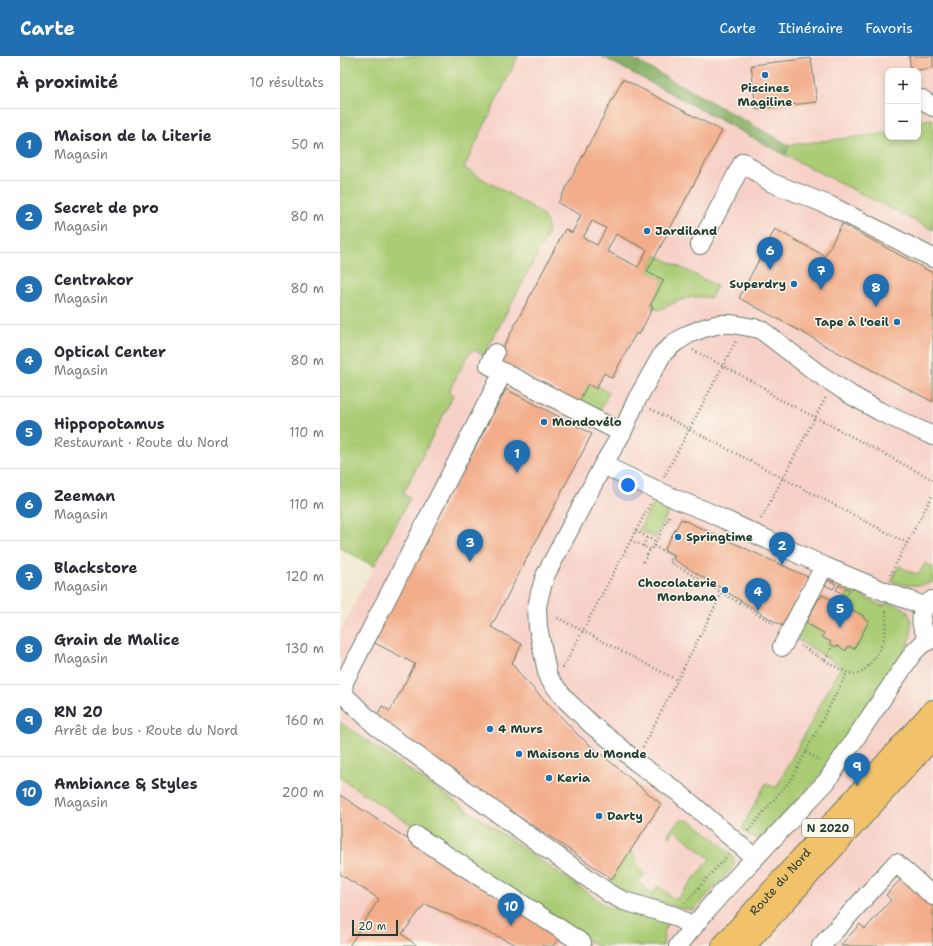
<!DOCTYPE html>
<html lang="fr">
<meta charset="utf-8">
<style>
:root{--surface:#fff;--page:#f7f7f7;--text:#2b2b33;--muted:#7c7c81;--line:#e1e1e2;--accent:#1f6fb2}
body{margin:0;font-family:"Shantell Sans",sans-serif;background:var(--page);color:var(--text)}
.controls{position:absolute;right:12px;top:12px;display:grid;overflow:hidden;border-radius:8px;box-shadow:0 2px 6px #0003}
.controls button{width:36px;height:36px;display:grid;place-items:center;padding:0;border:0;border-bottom:1px solid var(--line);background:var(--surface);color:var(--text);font:20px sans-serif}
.scale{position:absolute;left:12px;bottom:10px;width:46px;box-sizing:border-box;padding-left:4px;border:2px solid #1f3d34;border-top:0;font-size:11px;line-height:14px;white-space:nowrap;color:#1f3d34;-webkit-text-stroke:3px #fbf7ec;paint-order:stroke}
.you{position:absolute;left:288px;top:429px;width:14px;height:14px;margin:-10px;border:3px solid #fff;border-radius:50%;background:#1a73e8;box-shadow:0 0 0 6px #1a73e833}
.badge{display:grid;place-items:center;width:26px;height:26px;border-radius:50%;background:var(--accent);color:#fff;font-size:13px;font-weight:700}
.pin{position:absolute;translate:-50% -33px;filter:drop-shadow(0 1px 2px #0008)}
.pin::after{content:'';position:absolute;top:21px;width:14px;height:12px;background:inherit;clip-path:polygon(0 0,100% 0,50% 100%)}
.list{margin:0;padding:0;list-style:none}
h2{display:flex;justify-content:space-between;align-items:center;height:52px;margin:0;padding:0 16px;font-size:17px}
h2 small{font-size:13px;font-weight:400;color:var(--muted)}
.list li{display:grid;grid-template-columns:26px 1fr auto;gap:12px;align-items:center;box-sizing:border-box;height:72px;padding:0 16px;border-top:1px solid var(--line)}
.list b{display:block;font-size:15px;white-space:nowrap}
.list p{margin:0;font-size:13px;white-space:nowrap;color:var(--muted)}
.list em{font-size:13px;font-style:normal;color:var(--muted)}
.map{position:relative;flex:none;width:593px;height:890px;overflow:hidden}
header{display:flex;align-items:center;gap:24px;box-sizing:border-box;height:56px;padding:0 20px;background:var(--accent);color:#fff}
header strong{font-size:19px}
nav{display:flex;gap:22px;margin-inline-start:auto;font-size:14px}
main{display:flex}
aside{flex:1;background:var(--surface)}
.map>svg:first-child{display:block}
.built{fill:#f7d1c8}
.green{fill:#aacc74;stroke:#648454}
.forest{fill:#87b066;stroke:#53764d}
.building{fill:#f3ad8b;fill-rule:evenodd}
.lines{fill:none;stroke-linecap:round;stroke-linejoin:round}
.minor-casing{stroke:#697a6b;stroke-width:20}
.major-casing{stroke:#697a6b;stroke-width:24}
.path{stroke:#697a6b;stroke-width:2.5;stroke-dasharray:1 3;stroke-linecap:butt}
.minor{stroke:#fff;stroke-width:18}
.major{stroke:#f2c26a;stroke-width:22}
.poi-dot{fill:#1f6fb2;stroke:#fbf7ec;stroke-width:1.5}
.labels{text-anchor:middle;stroke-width:3;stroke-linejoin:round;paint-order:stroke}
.shield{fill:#fbf7ec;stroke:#61756b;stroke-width:1}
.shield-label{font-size:11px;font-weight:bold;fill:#1f3d34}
.poi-label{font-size:12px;font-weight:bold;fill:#1f3d34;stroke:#fbf7ec;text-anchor:start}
.street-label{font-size:12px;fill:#1f3d34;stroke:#fbf7ec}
</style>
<header>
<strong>Carte</strong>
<nav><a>Carte</a><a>Itinéraire</a><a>Favoris</a></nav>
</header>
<main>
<aside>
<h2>À proximité<small>10 résultats</small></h2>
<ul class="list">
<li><span class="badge">1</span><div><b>Maison de la Literie</b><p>Magasin</p></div><em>50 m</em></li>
<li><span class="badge">2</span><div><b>Secret de pro</b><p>Magasin</p></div><em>80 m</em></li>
<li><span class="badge">3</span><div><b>Centrakor</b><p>Magasin</p></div><em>80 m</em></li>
<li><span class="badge">4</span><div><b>Optical Center</b><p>Magasin</p></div><em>80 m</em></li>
<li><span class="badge">5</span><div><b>Hippopotamus</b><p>Restaurant · Route du Nord</p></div><em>110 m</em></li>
<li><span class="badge">6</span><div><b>Zeeman</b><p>Magasin</p></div><em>110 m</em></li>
<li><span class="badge">7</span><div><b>Blackstore</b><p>Magasin</p></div><em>120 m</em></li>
<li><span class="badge">8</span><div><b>Grain de Malice</b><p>Magasin</p></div><em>130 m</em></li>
<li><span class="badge">9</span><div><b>RN 20</b><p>Arrêt de bus · Route du Nord</p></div><em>160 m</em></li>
<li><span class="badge">10</span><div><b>Ambiance &amp; Styles</b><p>Magasin</p></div><em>200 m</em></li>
</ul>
</aside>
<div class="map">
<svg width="593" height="890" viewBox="0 0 593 890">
<rect width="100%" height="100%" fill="#fbf7ec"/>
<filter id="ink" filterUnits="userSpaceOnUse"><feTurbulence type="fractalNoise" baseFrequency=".025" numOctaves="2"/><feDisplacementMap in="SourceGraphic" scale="8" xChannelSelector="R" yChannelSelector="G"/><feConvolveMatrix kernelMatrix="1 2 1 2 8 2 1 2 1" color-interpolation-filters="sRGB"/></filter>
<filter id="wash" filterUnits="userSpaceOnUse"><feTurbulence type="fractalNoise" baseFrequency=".012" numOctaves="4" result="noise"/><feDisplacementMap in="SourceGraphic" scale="16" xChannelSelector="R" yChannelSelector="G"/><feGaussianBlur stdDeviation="0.9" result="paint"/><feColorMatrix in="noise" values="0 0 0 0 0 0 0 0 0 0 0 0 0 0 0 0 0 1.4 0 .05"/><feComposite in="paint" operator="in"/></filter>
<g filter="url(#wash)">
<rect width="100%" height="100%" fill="#f2ead2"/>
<!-- built -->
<path class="built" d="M178,0H262L445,99L593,174V890H323V889L0,666V575L70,442L63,438L113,340L111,338L109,335L130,296L134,294L144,299L148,293L208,178L197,154L124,112Z
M288,0H593V63L578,65V15H548V77L449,89Z
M0,722L227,871L256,890H0Z"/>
<!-- green -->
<path class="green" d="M0,0H179H178L124,112L197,154C206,163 211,169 206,182L144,299L134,294L130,296L109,335L111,338L113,340L63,438L70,442L34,510L0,492Z
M593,63V174L445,99L449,89L548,77V81H578V65Z
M316,199L377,230L371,242C349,238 338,245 319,254L310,250L324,224L307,216Z
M248,328L256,332L258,330L269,337L259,356L239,346Z
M315,443L331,452L315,482L299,474Z
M585,507L593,511V526C580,531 564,530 551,525L559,510L571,516L577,518L581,515Z
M510,534L543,550L548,547C553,549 560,550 564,552C574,558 572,580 568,589L482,718L422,782C414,783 403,779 403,770L426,727L436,732L501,610L456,583L464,566L484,577L482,581L506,594L524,560L502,548Z
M0,666L268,851L319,862L328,865L324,878L323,890H256L0,722Z
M343,764C346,764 349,764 352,766C359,770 389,794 393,801C395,804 394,807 394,810L354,854L344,853L283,836L274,832L271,825L290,795L295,799C296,807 299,813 305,819L298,826L312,838L318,830L336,844L370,803L335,774L329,781L327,779L328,778L337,766Z"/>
<!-- forest -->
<path class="forest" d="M261,0H288L449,89L445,99Z"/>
<g id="blocks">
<!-- building -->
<path class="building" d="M569,0H593V12L571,15Z
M471,2L477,46L416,53L411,9Z
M283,23L382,75L307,216L324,224L310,250L313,251L299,279L296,277L272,322L264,317L256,333L248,328L239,346L157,303L225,173L232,177L241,159L218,147ZM252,165L266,172L257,189L243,182ZM276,178L307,194L298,211L267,195Z
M502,168L593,217V346L486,290L471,281L399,242L435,173L485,200Z
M166,333L252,378L151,571L182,588L172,607L182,621L225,665L238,679L321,748L272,823L197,772L166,753L36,662L42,650L50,655L75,608L33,586Z
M341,463L468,521L442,570L333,503L335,499L324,494Z
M488,524L496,528L493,533L485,529Z
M499,529L510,534L506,540L496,534Z
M482,539L499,548V547L502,548L524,560L523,562L529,565L514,593L508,590L506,595L497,589L496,591L490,588L491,586L482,581L484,577L466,567L479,542L480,543Z
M0,739L219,882L213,890H179L85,848L62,878L77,890H9L39,843L0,818Z
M562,822L593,850V890H502L501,889L520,868L525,873L551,844L546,839Z"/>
</g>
</g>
<g filter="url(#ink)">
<use href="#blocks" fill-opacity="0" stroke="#697a6b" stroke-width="1"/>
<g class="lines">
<!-- minor casing -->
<g class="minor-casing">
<path id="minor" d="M582,43L593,51
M360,189L403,106L430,126L491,150L593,202
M155,297L149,309L163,316
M282,377L163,316L4,626L3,638L36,670L270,838L284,845L335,860L353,872
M263,409L338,444L366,455L484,510L546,536L574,546L585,551
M592,544C582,550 578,566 585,576C587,579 591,581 593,583
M442,591L479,520L484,510
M77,780L242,887
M415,802L339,737L296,706L281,692L253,670L227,645L214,629L208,621L198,571L197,551L200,537L205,520L263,409L282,377L296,345L323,297L336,286L349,278L364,272L380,268H392L420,273L476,316L511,339L539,355L571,370L593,380
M338,890L366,855L380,839L487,725L494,714L573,597L582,588L592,583
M481,890L556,807L593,840"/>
</g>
<!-- major casing -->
<g class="major-casing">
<g id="major">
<path id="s1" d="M383,890L593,655"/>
<path d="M404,890L593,681"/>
</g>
</g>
<!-- path -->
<path class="path" d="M353,294L423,331L435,341L475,361L593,424
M311,353L567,487
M324,421L396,285
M421,463L486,341
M296,475L316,486
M291,484L310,494
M303,490L307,481
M314,490L332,500L329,505L436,569
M303,506L310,494L314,490L330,459
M550,519L593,438
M214,560L337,624
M461,590C472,596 505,619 515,618C522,618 526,612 530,608C545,589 547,577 546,553
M485,604L493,589
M223,612L310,448
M303,691L382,537
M466,696L481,705
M408,775L452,722L507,617
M345,847L388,799"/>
<!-- minor -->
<use href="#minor" class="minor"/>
<!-- major -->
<use href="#major" class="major"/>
</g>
</g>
<!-- markers -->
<g class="poi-dot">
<circle cx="425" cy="19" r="4"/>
<circle cx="307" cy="175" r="4"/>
<circle cx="454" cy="228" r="4"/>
<circle cx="557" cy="266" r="4"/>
<circle cx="204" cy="366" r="4"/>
<circle cx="338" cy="481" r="4"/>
<circle cx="385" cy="534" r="4"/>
<circle cx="150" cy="673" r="4"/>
<circle cx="179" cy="698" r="4"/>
<circle cx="209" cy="722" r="4"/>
<circle cx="259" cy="760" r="4"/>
</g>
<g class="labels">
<!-- shield labels -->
<rect class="shield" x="462" y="763" width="52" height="18" rx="3"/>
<g class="shield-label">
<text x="488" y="776">N 2020</text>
</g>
<!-- poi labels -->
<g class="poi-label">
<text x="425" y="36" text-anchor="middle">Piscines<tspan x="425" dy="14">Magiline</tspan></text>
<text x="315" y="179">Jardiland</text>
<text x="446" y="232" text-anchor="end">Superdry</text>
<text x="549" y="270" text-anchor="end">Tape à l'oeil</text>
<text x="212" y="370">Mondovélo</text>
<text x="346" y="485">Springtime</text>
<text x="377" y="531" text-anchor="end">Chocolaterie<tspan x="377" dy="14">Monbana</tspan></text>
<text x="158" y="677">4 Murs</text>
<text x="187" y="702">Maisons du Monde</text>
<text x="217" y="726">Keria</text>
<text x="267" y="764">Darty</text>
</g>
<!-- street labels -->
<g class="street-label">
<text dy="4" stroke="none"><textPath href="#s1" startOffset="86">Route du Nord</textPath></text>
</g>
</g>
</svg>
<div class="controls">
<button>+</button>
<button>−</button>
</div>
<div class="scale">20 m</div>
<div class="you"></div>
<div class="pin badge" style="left:177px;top:417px">1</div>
<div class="pin badge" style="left:442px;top:509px">2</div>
<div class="pin badge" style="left:130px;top:506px">3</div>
<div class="pin badge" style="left:418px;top:555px">4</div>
<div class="pin badge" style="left:500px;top:572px">5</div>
<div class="pin badge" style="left:430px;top:214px">6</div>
<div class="pin badge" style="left:481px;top:234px">7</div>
<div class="pin badge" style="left:536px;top:251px">8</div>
<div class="pin badge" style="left:517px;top:730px">9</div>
<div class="pin badge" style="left:171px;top:870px">10</div>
</div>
</main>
